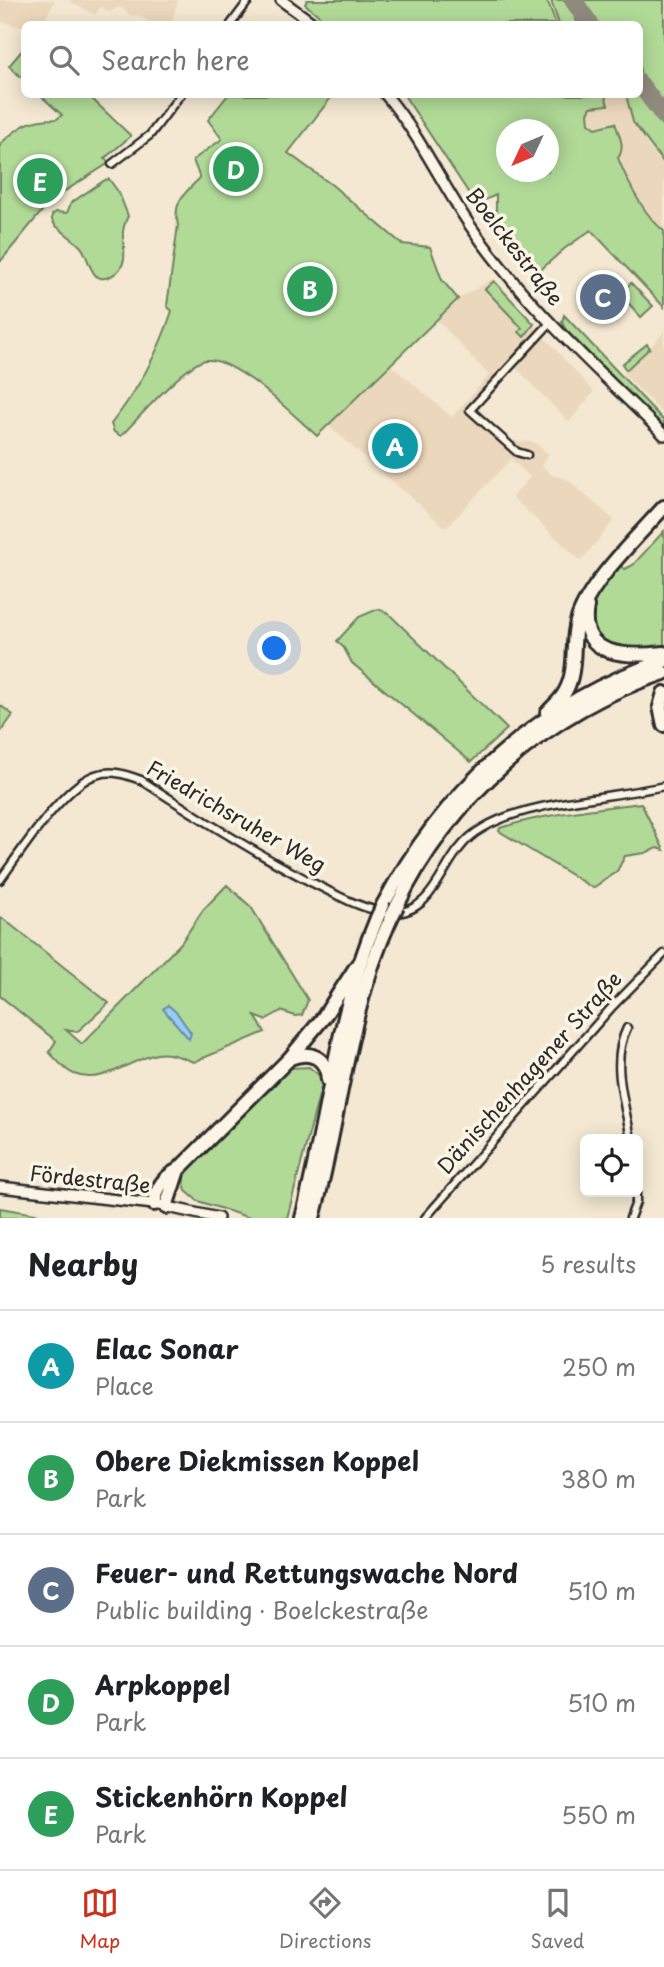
<!DOCTYPE html>
<meta charset="utf-8">
<style>
:root{--surface:#fff;--page:#f6f6f6;--text:#202124;--muted:#757577;--line:#e0e0e0;--accent:#c8321e}
body{margin:0;font-family:"Playpen Sans",sans-serif;background:var(--page);color:var(--text)}
.controls{position:absolute;right:21px;bottom:21px;display:grid;overflow:hidden;border-radius:10px;box-shadow:0 4px 18px #0003}
.controls button{width:63px;height:63px;display:grid;place-items:center;padding:0;border:0;border-bottom:2px solid var(--line);background:var(--surface);color:var(--text);font:35px sans-serif}
.compass{position:absolute;left:496px;top:119px;width:63px;height:63px;border-radius:50%;background:var(--surface);box-shadow:0 4px 18px #0003;rotate:226deg}
.you{position:absolute;left:275px;top:649px;width:24px;height:24px;margin:-18px;border:5px solid #fff;border-radius:50%;background:#1a73e8;box-shadow:0 0 0 10px #1a73e833}
.badge{display:grid;place-items:center;width:46px;height:46px;border-radius:50%;background:var(--accent);color:#fff;font-size:23px;font-weight:700}
.pin{position:absolute;translate:-50% -50%;border:4px solid #fff;box-shadow:0 2px 7px #0006}
.list{margin:0;padding:0;list-style:none}
h2{display:flex;justify-content:space-between;align-items:center;height:91px;margin:0;padding:0 28px;font-size:30px}
h2 small{font-size:23px;font-weight:400;color:var(--muted)}
.list li{display:grid;grid-template-columns:46px 1fr auto;gap:21px;align-items:center;box-sizing:border-box;height:112px;padding:0 28px;border-top:2px solid var(--line)}
.list b{display:block;font-size:26px;white-space:nowrap}
.list p{margin:0;font-size:23px;white-space:nowrap;color:var(--muted)}
.list em{font-size:23px;font-style:normal;color:var(--muted)}
.icon{flex:none;width:38px;height:38px;fill:none;stroke:currentColor;stroke-width:2;stroke-linecap:round;stroke-linejoin:round}
.map{position:relative;flex:none;width:664px;height:1218px;overflow:hidden}
.search{position:absolute;background:var(--surface);box-shadow:0 4px 18px #0003;left:21px;right:21px;top:21px;height:77px;display:flex;align-items:center;gap:18px;box-sizing:border-box;padding:0 24px;border-radius:10px;color:var(--muted);font-size:26px}
.sheet{height:651px;background:var(--surface)}
nav{display:flex;justify-content:space-around;align-items:center;box-sizing:border-box;height:98px;border-top:2px solid var(--line);background:var(--surface);font-size:19px;color:var(--muted)}
nav a{display:grid;justify-items:center;gap:4px}
nav .on{color:var(--accent)}
.map>svg:first-child{display:block}
.built{fill:#ebd8bc}
.green{fill:#b1da97;stroke:#6e8261;stroke-width:2;fill-rule:evenodd}
.water{fill:#95cdf4;stroke:#6b8ca4;stroke-width:2}
.lines{fill:none;stroke-linecap:round;stroke-linejoin:round}
.taxiway{stroke:#908a7e;stroke-width:18}
.street-casing{stroke:#2b2b2b;stroke-width:11}
.secondary-casing{stroke:#2b2b2b;stroke-width:14}
.highway-casing{stroke:#2b2b2b;stroke-width:18}
.street{stroke:#fcf5e5;stroke-width:6}
.secondary{stroke:#fcf5e5;stroke-width:9}
.highway{stroke:#fcf5e5;stroke-width:12}
.highway-bridge-casing{stroke:#2b2b2b;stroke-width:18;stroke-linecap:butt}
.highway-bridge{stroke:#fcf5e5;stroke-width:12}
.labels{text-anchor:middle;stroke-width:7;stroke-linejoin:round;paint-order:stroke}
.street-label{font-size:21px;fill:#2b2b2b;stroke:#fcf5e5}
</style>
<div class="map">
<svg width="664" height="1218" viewBox="0 0 664 1218">
<rect width="100%" height="100%" fill="#f4e8d2"/>
<filter id="ink" filterUnits="userSpaceOnUse"><feTurbulence type="fractalNoise" baseFrequency=".0143" numOctaves="2"/><feDisplacementMap in="SourceGraphic" scale="14" xChannelSelector="R" yChannelSelector="G"/><feConvolveMatrix kernelMatrix="1 2 1 2 8 2 1 2 1" color-interpolation-filters="sRGB"/></filter>
<g filter="url(#ink)">
<!-- built -->
<path class="built" d="M0,0H55L43,24H24V28L0,21Z
M68,0H178L171,24H151L141,16L130,15L120,7L109,12L101,7L95,15Z
M413,0H664V231L622,198L548,130L448,95L640,94V24H394Z
M492,279L594,392L569,422L515,367L480,406L481,412L513,441L534,442L549,454L541,465L552,475L567,479L614,520L581,561L512,497L530,477L511,459L446,528L328,425L391,365L452,417L489,375L437,320L458,299Z
M664,331V415L623,373L652,346Z"/>
<!-- green -->
<path class="green" d="M307,0H545L549,5L556,24H329L305,4Z
M551,0H567L578,24H559Z
M580,0H664V103L640,72V24H599Z
M24,48V80L9,66Z
M40,95H88L131,136L105,158L109,163L51,200L0,262V144C21,125 29,119 57,119L62,115Z
M228,95H333L288,153L332,185L402,244L430,247L442,280L458,299L317,436C294,416 236,357 206,360C187,362 136,421 121,436L114,432L111,424C137,391 159,351 172,311L167,306L178,225C172,202 185,193 200,178L193,160L222,139L208,120Z
M404,95H605L608,105L591,107L588,113L589,123L596,128L615,123C619,135 626,147 618,158C628,183 644,215 664,231V307L591,230L564,249L536,274L530,269L496,224V195L476,204ZM506,130H548V172H506Z
M626,95H639L664,128V163L633,122Z
M109,179L119,193L128,216C118,237 126,239 124,259C123,266 118,273 111,276C90,287 90,257 81,247C73,239 63,232 55,225L52,220V215L56,212L67,213L71,203L105,180Z
M494,281L534,324L524,337L519,332L522,328L485,289Z
M631,283L653,306L641,317L620,294Z
M564,315L664,421V428L566,331L562,322Z
M647,344L650,348L626,370L622,364Z
M664,531V648C649,649 629,652 614,649C607,648 596,639 594,632C583,602 601,588 619,565L625,569L633,565Z
M378,609L388,613L507,729L471,762L352,663L344,648L337,641L359,617Z
M0,705L13,715L0,733Z
M641,803L664,850L657,848L645,853L625,856L617,871L593,888L499,831L500,828C545,814 594,809 641,803Z
M227,885L251,907L308,1000L302,1015L295,1016L281,1011L265,1020L255,1016L265,1032L194,1062C182,1058 170,1052 157,1054C131,1059 102,1086 74,1074C65,1071 56,1059 49,1052L56,1041L0,996L1,917L109,1003L77,1032L66,1030L82,1044L181,943L203,910Z
M309,1067L320,1076L322,1084L287,1218H250L198,1201L186,1191L184,1181L188,1170L291,1068Z
M0,1208L59,1218H0Z"/>
<!-- water -->
<path class="water" d="M168,1005L177,1013L191,1033L189,1039L163,1009Z"/>
<g class="lines">
<!-- taxiway -->
<path class="taxiway" d="M573,0L590,24
M640,84L664,116"/>
<!-- street casing -->
<g class="street-casing">
<path id="street" d="M231,24L249,0
M112,164L150,135L181,94
M527,455L517,452L470,410L551,322
M0,880C21,852 66,781 99,774C114,770 127,775 141,780C196,816 251,851 309,881C331,892 355,906 379,911
M393,913C430,913 440,872 459,849C465,841 474,833 483,828C527,801 611,798 664,786
M627,1028C610,1062 625,1103 631,1139
M425,1218L611,1008L664,954
M630,1218L636,1202V1192"/>
</g>
<!-- secondary casing -->
<g class="secondary-casing">
<path id="secondary" d="M281,0L314,24
M385,94C419,134 440,181 469,224C523,303 596,368 664,435
M0,1187L154,1204L218,1218"/>
</g>
<!-- highway casing -->
<g class="highway-casing">
<path id="highway" d="M587,606C577,658 629,657 664,653
M664,693L660,707L664,725
M547,713C553,706 561,700 565,692C579,668 569,638 580,613C595,577 638,536 664,507
M383,905C443,791 540,701 664,661
M397,906C449,797 549,710 664,673
M290,1058C310,1050 327,1057 328,1080
M154,1204C157,1187 163,1178 178,1170L290,1058L323,1018L358,964
M166,1207L178,1170
M302,1218C328,1118 336,1014 377,918
M313,1218C340,1119 347,1015 390,920"/>
</g>
<!-- street -->
<use href="#street" class="street"/>
<!-- secondary -->
<use href="#secondary" class="secondary"/>
<!-- highway -->
<use href="#highway" class="highway"/>
<!-- highway-bridge casing -->
<g class="highway-bridge-casing">
<path id="highway-bridge" d="M377,918L383,905
M390,920L397,906"/>
</g>
<!-- highway-bridge -->
<use href="#highway-bridge" class="highway-bridge"/>
</g>
</g>
<g class="labels">
<!-- street labels -->
<g class="street-label">
<text transform="translate(514 247) rotate(52)" y="7">Boelckestraße</text>
<text transform="translate(236 817) rotate(30)" y="7">Friedrichsruher Weg</text>
<text transform="translate(530 1073) rotate(-48)" y="7">Dänischenhagener Straße</text>
<text transform="translate(90 1180) rotate(6)" y="7">Fördestraße</text>
</g>
</g>
</svg>
<div class="controls">
<button><svg class="icon" aria-label="locate" viewBox="0 0 24 24"><circle cx="12" cy="12" r="6"/><path d="M12 2v4M12 18v4M2 12h4M18 12h4"/></svg></button>
</div>
<svg class="compass" viewBox="-18 -18 36 36"><path d="M0-13l5 13h-10z" fill="#e53935"/><path d="M0 13l5-13h-10z" fill="#757577"/></svg>
<div class="you"></div>
<div class="pin badge" style="left:395px;top:446px;background:#0f9aa8">A</div>
<div class="pin badge" style="left:310px;top:289px;background:#2e9e5b">B</div>
<div class="pin badge" style="left:603px;top:297px;background:#5c6f8a">C</div>
<div class="pin badge" style="left:236px;top:169px;background:#2e9e5b">D</div>
<div class="pin badge" style="left:40px;top:181px;background:#2e9e5b">E</div>
<div class="search"><svg class="icon" aria-label="search" viewBox="0 0 24 24"><circle cx="10" cy="10" r="6"/><path d="M15 15l6 6"/></svg>Search here</div>
</div>
<section class="sheet">
<h2>Nearby<small>5 results</small></h2>
<ul class="list">
<li><span class="badge" style="background:#0f9aa8">A</span><div><b>Elac Sonar</b><p>Place</p></div><em>250 m</em></li>
<li><span class="badge" style="background:#2e9e5b">B</span><div><b>Obere Diekmissen Koppel</b><p>Park</p></div><em>380 m</em></li>
<li><span class="badge" style="background:#5c6f8a">C</span><div><b>Feuer- und Rettungswache Nord</b><p>Public building · Boelckestraße</p></div><em>510 m</em></li>
<li><span class="badge" style="background:#2e9e5b">D</span><div><b>Arpkoppel</b><p>Park</p></div><em>510 m</em></li>
<li><span class="badge" style="background:#2e9e5b">E</span><div><b>Stickenhörn Koppel</b><p>Park</p></div><em>550 m</em></li>
</ul>
</section>
<nav>
<a class="on"><svg class="icon" aria-label="map" viewBox="0 0 24 24"><path d="M3 6l6-2 6 2 6-2v14l-6 2-6-2-6 2zM9 4v14M15 6v14"/></svg>Map</a>
<a><svg class="icon" aria-label="directions" viewBox="0 0 24 24"><path d="M12 3l9 9-9 9-9-9zM9 14v-3h6M13 9l2 2-2 2"/></svg>Directions</a>
<a><svg class="icon" aria-label="saved" viewBox="0 0 24 24"><path d="M7 4h10v16l-5-4-5 4z"/></svg>Saved</a>
</nav>
